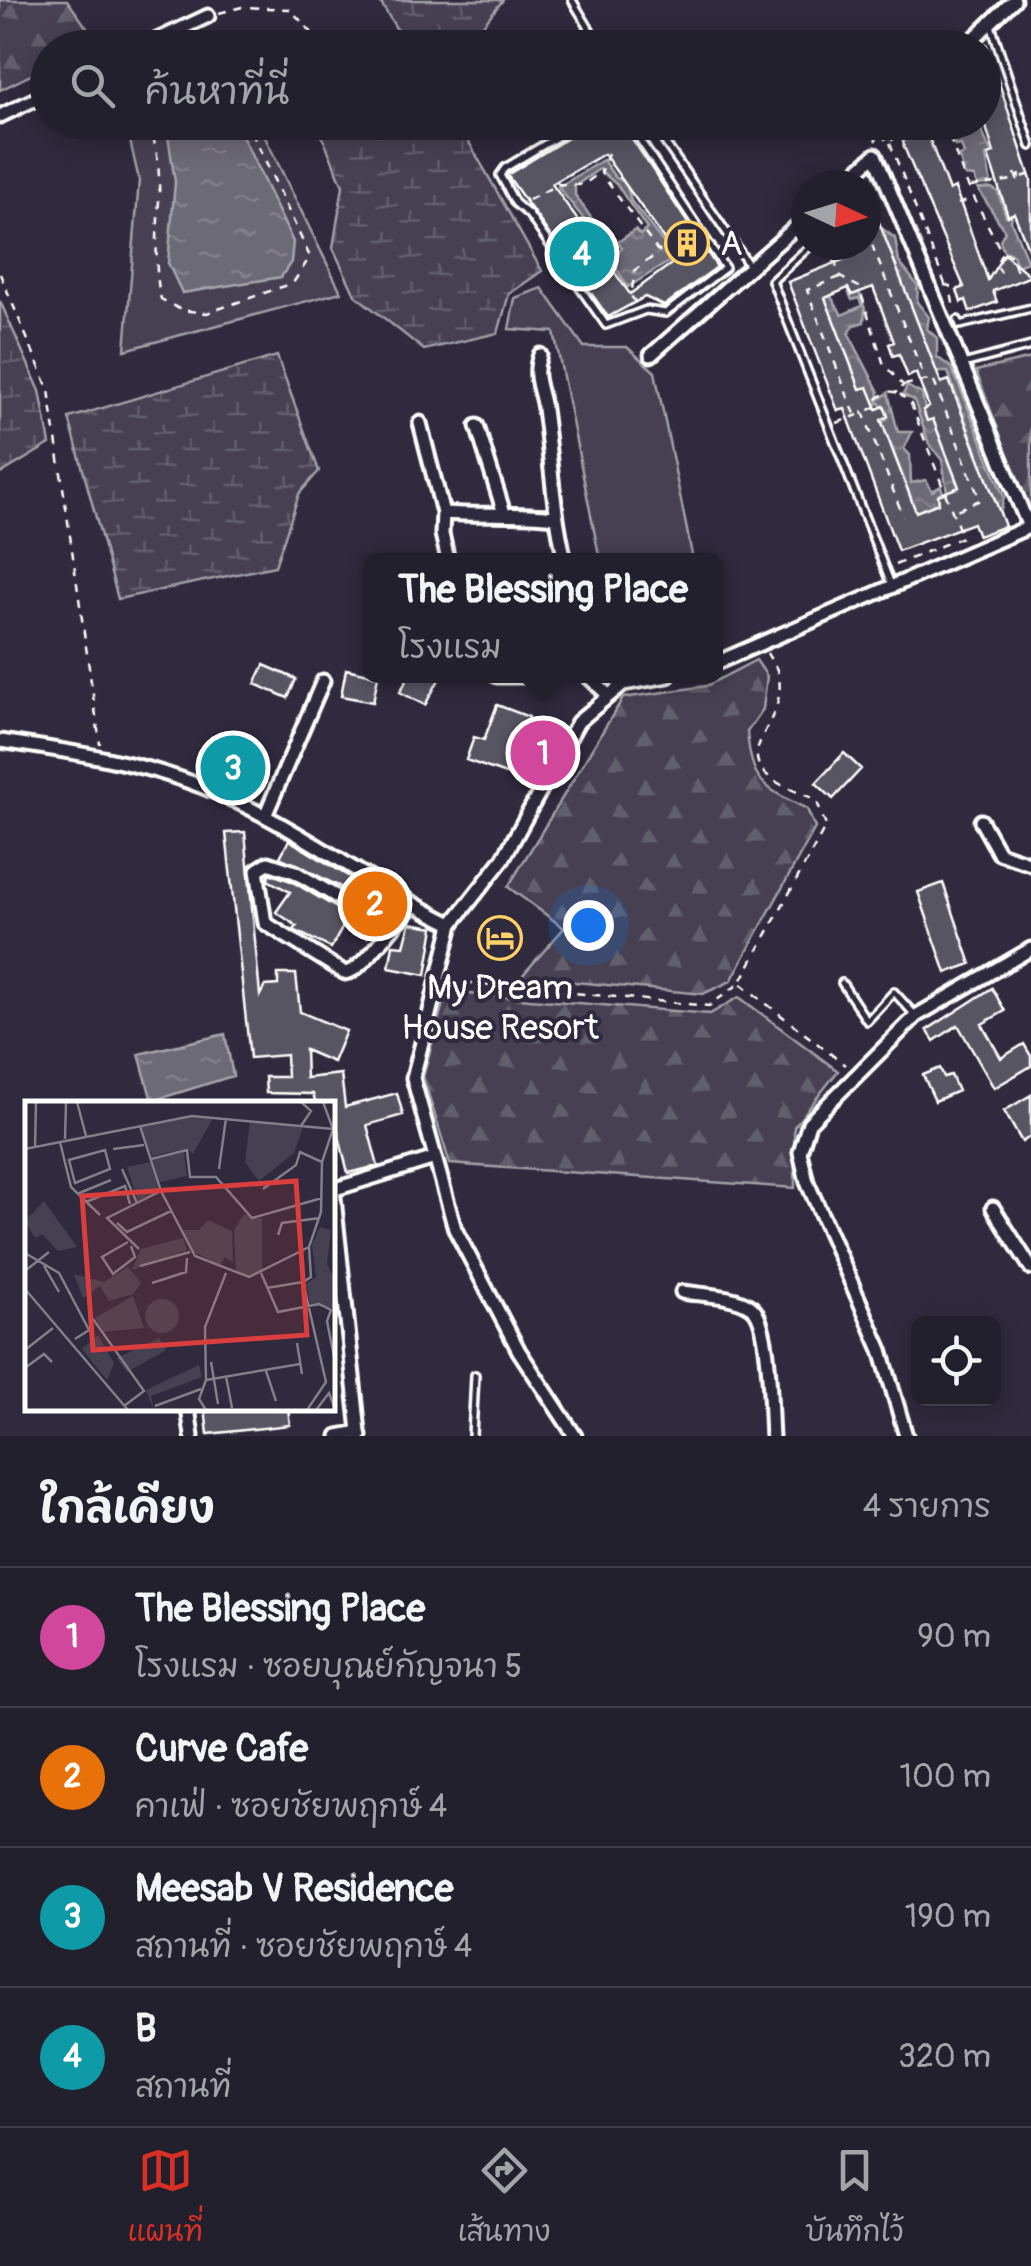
<!DOCTYPE html>
<html lang="th">
<meta charset="utf-8">
<style>
:root{--surface:#23202e;--page:#2b2836;--text:#f1f3f6;--muted:#a3a3aa;--line:#403e4a;--accent:#d93025}
body{margin:0;font-family:Pangolin,"Playpen Sans Thai",sans-serif;background:var(--page);color:var(--text)}
.controls{position:absolute;right:30px;bottom:30px;display:grid;overflow:hidden;border-radius:15px;box-shadow:0 5px 25px #0003}
.controls button{width:90px;height:90px;display:grid;place-items:center;padding:0;border:0;border-bottom:2px solid var(--line);background:var(--surface);color:var(--text);font:50px sans-serif}
.compass{position:absolute;left:791px;top:170px;width:90px;height:90px;border-radius:50%;background:var(--surface);box-shadow:0 5px 25px #0003;rotate:94deg}
.you{position:absolute;left:588px;top:925px;width:35px;height:35px;margin:-25px;border:8px solid #fff;border-radius:50%;background:#1a73e8;box-shadow:0 0 0 15px #1a73e833}
.badge{display:grid;place-items:center;width:65px;height:65px;border-radius:50%;background:var(--accent);color:#fff;font-size:32px;font-weight:700}
.pin{position:absolute;translate:-50% -50%;border:5px solid #fff;box-shadow:0 2px 10px #0006}
.popup{position:absolute;left:363px;top:553px;width:360px;height:130px;box-sizing:border-box;display:grid;place-content:center;border-radius:15px;background:var(--surface);filter:drop-shadow(0 2px 8px #0005);font-size:32px;white-space:nowrap;color:var(--muted)}
.popup b{font-size:38px;color:var(--text)}
.popup::after{content:'';position:absolute;left:50%;top:100%;margin-left:-20px;border:20px solid transparent;border-top-color:var(--surface)}
.list{margin:0;padding:0;list-style:none}
h2{display:flex;justify-content:space-between;align-items:center;height:130px;margin:0;padding:0 40px;font-size:42px}
h2 small{font-size:32px;font-weight:400;color:var(--muted)}
.list li{display:grid;grid-template-columns:65px 1fr auto;gap:30px;align-items:center;box-sizing:border-box;height:140px;padding:0 40px;border-top:2px solid var(--line)}
.list b{display:block;font-size:38px;white-space:nowrap}
.list p{margin:0;font-size:32px;white-space:nowrap;color:var(--muted)}
.list em{font-size:32px;font-style:normal;color:var(--muted)}
.icon{flex:none;width:55px;height:55px;fill:none;stroke:currentColor;stroke-width:2;stroke-linecap:round;stroke-linejoin:round}
.map{position:relative;flex:none;width:1031px;height:1436px;overflow:hidden}
.search{position:absolute;background:var(--surface);box-shadow:0 5px 25px #0003;left:30px;right:30px;top:30px;height:110px;display:flex;align-items:center;gap:25px;box-sizing:border-box;padding:0 35px;border-radius:55px;color:var(--muted);font-size:38px}
.sheet{height:690px;background:var(--surface)}
nav{display:flex;justify-content:space-around;align-items:center;box-sizing:border-box;height:140px;border-top:2px solid var(--line);background:var(--surface);font-size:28px;color:var(--muted)}
nav a{display:grid;justify-items:center;gap:5px}
nav .on{color:var(--accent)}
.map>svg:first-child{display:block}
.green{fill:#464152;stroke:#a2a0a8;stroke-width:2.5}
.forest{fill:url(#forest-firs);stroke:#a2a0a8;stroke-width:2.5}
.wetland{fill:url(#wetland-marsh);stroke:#a2a0a8;stroke-width:2.5}
.water{fill:url(#water-ripples);stroke:#a7a6ad;stroke-width:2.5;fill-rule:evenodd}
.building{fill:#595564;stroke:#fff;stroke-width:2.5;fill-rule:evenodd}
.lines{fill:none;stroke-linecap:round;stroke-linejoin:round}
.service-casing{stroke:#fff;stroke-width:12}
.minor-casing{stroke:#fff;stroke-width:19}
.path{stroke:#fff;stroke-width:2.5;stroke-dasharray:8 8;stroke-linecap:butt}
.service{stroke:#2f2a3d;stroke-width:5}
.minor{stroke:#2f2a3d;stroke-width:11}
.labels{text-anchor:middle;stroke-width:8;stroke-linejoin:round;paint-order:stroke}
.poi-label{font-size:35px;fill:#fff;stroke:#2f2a3d;text-anchor:start}
.inset-road{fill:none;stroke:#827f8b;stroke-width:2.5}
.view{fill:#da3e3e;fill-opacity:0.15;stroke:#da3e3e;stroke-width:5}
.inset-edge{fill:none;stroke:#fff;stroke-width:5}
</style>
<div class="map">
<svg width="1031" height="1436" viewBox="0 0 1031 1436">
<defs>
<pattern id="forest-firs" width="22" height="20" patternUnits="userSpaceOnUse" patternTransform="scale(2.5)"><rect width="22" height="20" fill="#464152"/><path d="M5 1l3.5 6h-7zM16 11l3.5 6h-7z" fill="#625e6c"/></pattern>
<pattern id="wetland-marsh" width="20" height="14" patternUnits="userSpaceOnUse" patternTransform="scale(2.5)"><rect width="20" height="14" fill="#464152"/><path d="M1 5h8M5 5V1M11 12h8M15 12V8" fill="none" stroke="#625e6c"/></pattern>
<pattern id="water-ripples" width="26" height="14" patternUnits="userSpaceOnUse" patternTransform="scale(2.5)"><rect width="26" height="14" fill="#6d6a77"/><path d="M2 4q2-2 4 0t4 0M15 11q2-2 4 0t4 0" fill="none" stroke="#83808b"/></pattern>
</defs>
<rect width="100%" height="100%" fill="#2f2a3d"/>
<filter id="ink" filterUnits="userSpaceOnUse"><feTurbulence type="fractalNoise" baseFrequency=".01" numOctaves="2"/><feDisplacementMap in="SourceGraphic" scale="20" xChannelSelector="R" yChannelSelector="G"/><feConvolveMatrix kernelMatrix="1 2 1 2 8 2 1 2 1" color-interpolation-filters="sRGB"/></filter>
<g filter="url(#ink)">
<!-- green -->
<path class="green" d="M126,123H258L341,292L125,350L139,180Z
M542,288L584,347H627L655,372L693,560H600L554,332L509,329L515,298Z"/>
<!-- forest -->
<path class="forest" d="M0,0H67L97,42L86,47L48,48L47,67L0,90Z
M1031,358V514H1030L976,371Z
M756,660L767,676L763,709L747,732C752,784 763,787 807,809L815,828L731,981L703,994L521,977L564,928L508,887L623,698L706,686Z
M446,992L710,1014L739,997L838,1071L794,1127L795,1188L450,1164L423,1077Z"/>
<!-- wetland -->
<path class="wetland" d="M379,0H503L465,47L408,48Z
M339,123H458L542,271L509,294L498,333L424,350L355,295L333,248L343,186L320,131Z
M0,301L40,391L50,444L0,474Z
M277,356L319,471L299,494L275,566L118,599L69,418Z"/>
<!-- water -->
<path class="water" d="M166,122L236,123L293,242L291,262L281,277L182,293L168,263L175,182Z
M978,123L992,154L986,156L991,184L977,185L974,177L965,176L959,156L964,154L961,145L955,146L946,124Z
M603,160L615,177L626,183L631,201L675,258L628,287L587,223L558,187ZM599,169L617,185L647,229L640,235L635,230L618,242L622,248L616,253L575,195V186Z
M992,188L998,192L1006,216L1012,214L1011,221L1028,262L1017,266L1013,255L1003,250L1000,240L1005,231L978,189Z
M880,227L895,238L899,262L918,286L917,302L929,317L927,329L937,338V357L952,368L1004,497L1000,514L948,372H931Z
M859,292L865,309L864,322L854,325L849,334L879,392L877,405L857,413L866,388L860,389L847,355L835,359L831,348L842,343L824,298L830,295L842,315L862,306L859,298L852,300L849,293Z
M907,386L922,394L927,421L933,419L963,499L947,492L942,460L929,444L914,400L903,395Z
M888,393L898,432H912L904,449L910,455L911,483L926,480L932,491L941,486L943,493L938,495L939,503L905,516L912,500L882,423L888,418L878,400Z
M225,1034L233,1076L152,1101L139,1054Z"/>
<!-- building -->
<path class="building" d="M986,43L1031,180V256L1014,213L1008,216L988,155L994,153L984,120Z
M594,122H621L717,267L664,306L645,297L608,317L507,175ZM604,154L678,259L630,294L552,184Z
M910,122H923L949,191L955,188L988,280L1004,254L1031,276L993,291L997,302L970,312L966,300L961,302L957,290L964,287L904,147L902,133L913,129Z
M877,217L941,383L949,380L1005,526L978,536L973,523L898,551L845,409L838,411L788,282L860,253L857,245H866V221ZM873,287L894,342L889,344L893,356L899,354L908,377L916,373L929,407L923,410L927,421L933,419L959,487L938,495L939,503L916,512L881,420L888,416L884,406L877,409L868,387L860,389L825,298L848,288L852,295Z
M264,665L296,679L288,698L255,684Z
M346,669L378,676L373,702L341,696Z
M409,676H441L425,705L400,692Z
M497,705L529,717L516,752L543,761L534,784L466,760L474,737L484,740Z
M231,742L253,751L236,791L214,782Z
M844,753L861,769L833,799L816,783Z
M245,832L260,995L265,986L278,985V974H296L300,1012L346,1031L333,1062L305,1050L306,1078L341,1074L345,1107L397,1093L403,1115L367,1125L378,1166L348,1173L338,1132L332,1134V1104H316L313,1094L266,1093L265,1077H287L286,1055L250,1058L226,833Z
M289,840L369,889L363,898L280,857Z
M269,873L291,881L372,929L367,937L344,925L331,948L294,930L297,926L276,912L290,892L268,880Z
M943,883L971,964L946,973L918,892Z
M410,923L434,927L426,975L389,968L393,945L404,946Z
M992,988L1005,1011L982,1024L1001,1058L1024,1044L1031,1056V1066L994,1088L958,1025L934,1041L927,1030Z
M940,1068L944,1077L951,1075L958,1091L935,1101L923,1075Z
M1031,1095V1136L1022,1142L1004,1111Z
M205,1408H288L290,1425L208,1434Z"/>
<g class="lines">
<!-- service casing -->
<g class="service-casing">
<path id="service" d="M572,0L601,48
M991,25L1031,146
M582,122L505,168L500,175L515,203L529,215L606,325L646,310L666,313L725,268L628,122
M651,122L748,264
M518,128L528,122
M811,245L772,281L892,587
M958,320L960,325L1031,308
M963,364L1031,346
M842,983L867,1021L894,992L914,1014
M472,1436L475,1375"/>
</g>
<!-- minor casing -->
<g class="minor-casing">
<path id="minor" d="M140,48L208,16
M964,48L1014,0
M0,116L48,93
M842,185L875,155L1029,527
M540,355C532,377 541,388 544,409C551,460 553,510 565,560
M651,355L806,218
M420,423L443,513L442,534L448,560
M477,426L503,510
M443,513C483,516 515,512 554,517
M716,663L1031,526
M497,676H544
M588,676L609,696
M0,741C68,751 138,761 203,787C292,822 367,883 452,924
M265,816L323,681
M981,821L999,853L1031,864
M389,928L295,872L268,863L257,870L265,923L345,973C363,972 394,921 414,906
M333,1189L359,1432
M332,1190L435,1158
M993,1208L1031,1268
M682,1292C701,1295 735,1295 751,1307C771,1320 770,1411 772,1436
M188,1408L192,1436
M338,1436L359,1432L360,1436
M575,1436L519,1351L455,1229L413,1078L452,924L503,859L578,722L623,684L668,676
M906,1436L881,1350L807,1182L800,1152L809,1123L916,1016L1031,949"/>
</g>
<!-- path -->
<path class="path" d="M219,13L242,7L290,9L326,48
M147,122C173,178 147,241 161,299L181,310L207,313L293,283L310,257L247,122
M944,122L965,180L1002,253L996,264L1001,273
M889,135L893,139L889,143L885,139Z
M893,136L906,122
M875,141L888,122
M890,143L945,284
M608,153L601,173L657,250L680,259
M1015,173L1019,185
M1016,177L1020,175L1017,181
M1022,177L1031,174
M971,187L1017,179
M529,200L558,184L583,185L598,174
M958,204L974,198
M829,245L840,277L859,287L884,365L903,385L900,393L887,391L877,399L878,406L865,412
M872,245L925,379
M1004,252L1011,256L1019,277
M0,274L49,390L100,744
M840,277L807,290L848,397L855,414L863,412L903,516
M944,285L950,286L954,309
M636,303L631,296L635,270L657,254
M904,385L933,379L980,500L952,512
M837,423L858,415
M895,565L962,537L911,404L900,394
M449,981L709,1006L740,983L826,826L816,799C700,760 793,733 778,673C777,667 770,659 767,653
M741,984L845,1065"/>
<!-- service -->
<use href="#service" class="service"/>
<!-- minor -->
<use href="#minor" class="minor"/>
</g>
</g>
<!-- icons -->
<defs>
<g id="building-ring" transform="scale(2.25)"><circle r="9.5" fill="#2f2a3d" stroke="#ffd166" stroke-width="1.5"/><path d="M-4-6H4V6H1V3H-1V6H-4ZM-2.5-4.3h1.7v1.8h-1.7ZM.8-4.3h1.7v1.8H.8ZM-2.5-1h1.7V.8h-1.7ZM.8-1h1.7V.8H.8Z" fill="#ffd166"/></g>
<g id="hotel-ring" transform="scale(2.25)"><circle r="9.5" fill="#2f2a3d" stroke="#ffd166" stroke-width="1.5"/><path d="M-6-4.5h1.5V1H6V5H4.5V3h-9V5H-6ZM-4 0a1.8 1.8 0 1 1 3.6 0ZM.5 0V-2.5h3Q6-2.5 6 0Z" fill="#ffd166"/></g>
</defs>
<g fill-rule="evenodd">
<use href="#building-ring" x="687" y="243"/>
<use href="#hotel-ring" x="500" y="938"/>
</g>
<g class="labels">
<!-- poi labels -->
<g class="poi-label">
<text x="720" y="255">A</text>
<text x="500" y="999" text-anchor="middle">My Dream<tspan x="500" dy="40">House Resort</tspan></text>
</g>
</g>
<!-- overview -->
<g transform="translate(25 1101)">
<rect width="310" height="310" fill="#2f2a3d"/>
<path d="M164,17H188L168,53L163,48L127,55L116,26ZM159,51L162,75L135,81L128,59ZM158,137L162,149L107,169L116,148ZM108,195L119,227L79,231L70,217ZM174,264L177,276L126,295L129,309L121,289Z" fill="#464152"/>
<path d="M225,21L278,26L269,52L234,80L220,61ZM126,61L134,90L113,100L102,66ZM19,100L52,146L33,150L17,133L10,137L0,120ZM219,113L237,118V170L224,175L211,172L209,129ZM183,119L207,130L208,161L200,156L195,164L165,149L158,129H174ZM295,126L306,129L302,163L310,179V208L285,203L281,183L291,176L287,144ZM73,234L89,262L82,279L57,248Z" fill="#464152"/>
<path d="M103,166L116,182L108,193L84,200L75,185L58,197L49,173L79,181ZM120 215a17 17 0 1 1 34 0a17 17 0 1 1-34 0ZM134,237L141,249L102,271L92,257Z" fill="#464152"/>
<path class="inset-road" d="M52,1L61,35M115,25L136,90L170,155L224,176L284,146M276,25L286,10L276,1M40,38L41,1M35,41L46,86L75,114M10,46L11,1M0,48L167,15L308,28M88,48L119,44M80,49L85,68L50,82L44,59ZM126,58L162,49L165,76H191L227,117L297,97M97,68L112,102M194,68L201,17M238,88L271,64L275,51L297,61M52,93L86,79M61,101L100,85L105,103M92,122L102,131L146,110M253,134L257,122L295,117M103,141L77,156L88,173L110,156L106,145M114,148L82,117L136,90M0,152L34,172L64,229L50,238M19,165L34,191M115,165L165,151M0,170L24,151M236,172L253,211L294,203L306,209L302,220L310,261M127,182L161,171L162,157M242,187L278,181M0,188L103,309M68,218L119,290L99,305M272,242L277,273M0,249L28,227M186,261L193,303M0,267L19,253L27,261M241,270L251,300M201,275L207,307M181,279L275,263M130,305L176,288M181,309L174,298L181,279L180,226L201,172M282,309L301,281L278,181L286,176L284,146L296,111L297,61L308,28L298,1M291,309L304,292L310,308"/>
<path class="view" d="M271,80L282,234L68,249L57,95Z"/>
<rect width="310" height="310" class="inset-edge"/>
</g>
</svg>
<div class="controls">
<button><svg class="icon" aria-label="locate" viewBox="0 0 24 24"><circle cx="12" cy="12" r="6"/><path d="M12 2v4M12 18v4M2 12h4M18 12h4"/></svg></button>
</div>
<svg class="compass" viewBox="-18 -18 36 36"><path d="M0-13l5 13h-10z" fill="#e53935"/><path d="M0 13l5-13h-10z" fill="#a3a3aa"/></svg>
<div class="you"></div>
<div class="pin badge" style="left:543px;top:753px;background:#d1479c">1</div>
<div class="popup"><b>The Blessing Place</b>โรงแรม</div>
<div class="pin badge" style="left:375px;top:904px;background:#e8710a">2</div>
<div class="pin badge" style="left:233px;top:768px;background:#0f9aa8">3</div>
<div class="pin badge" style="left:582px;top:254px;background:#0f9aa8">4</div>
<div class="search"><svg class="icon" aria-label="search" viewBox="0 0 24 24"><circle cx="10" cy="10" r="6"/><path d="M15 15l6 6"/></svg>ค้นหาที่นี่</div>
</div>
<section class="sheet">
<h2>ใกล้เคียง<small>4 รายการ</small></h2>
<ul class="list">
<li><span class="badge" style="background:#d1479c">1</span><div><b>The Blessing Place</b><p>โรงแรม · ซอยบุณย์กัญจนา 5</p></div><em>90 m</em></li>
<li><span class="badge" style="background:#e8710a">2</span><div><b>Curve Cafe</b><p>คาเฟ่ · ซอยชัยพฤกษ์ 4</p></div><em>100 m</em></li>
<li><span class="badge" style="background:#0f9aa8">3</span><div><b>Meesab V Residence</b><p>สถานที่ · ซอยชัยพฤกษ์ 4</p></div><em>190 m</em></li>
<li><span class="badge" style="background:#0f9aa8">4</span><div><b>B</b><p>สถานที่</p></div><em>320 m</em></li>
</ul>
</section>
<nav>
<a class="on"><svg class="icon" aria-label="map" viewBox="0 0 24 24"><path d="M3 6l6-2 6 2 6-2v14l-6 2-6-2-6 2zM9 4v14M15 6v14"/></svg>แผนที่</a>
<a><svg class="icon" aria-label="directions" viewBox="0 0 24 24"><path d="M12 3l9 9-9 9-9-9zM9 14v-3h6M13 9l2 2-2 2"/></svg>เส้นทาง</a>
<a><svg class="icon" aria-label="saved" viewBox="0 0 24 24"><path d="M7 4h10v16l-5-4-5 4z"/></svg>บันทึกไว้</a>
</nav>
